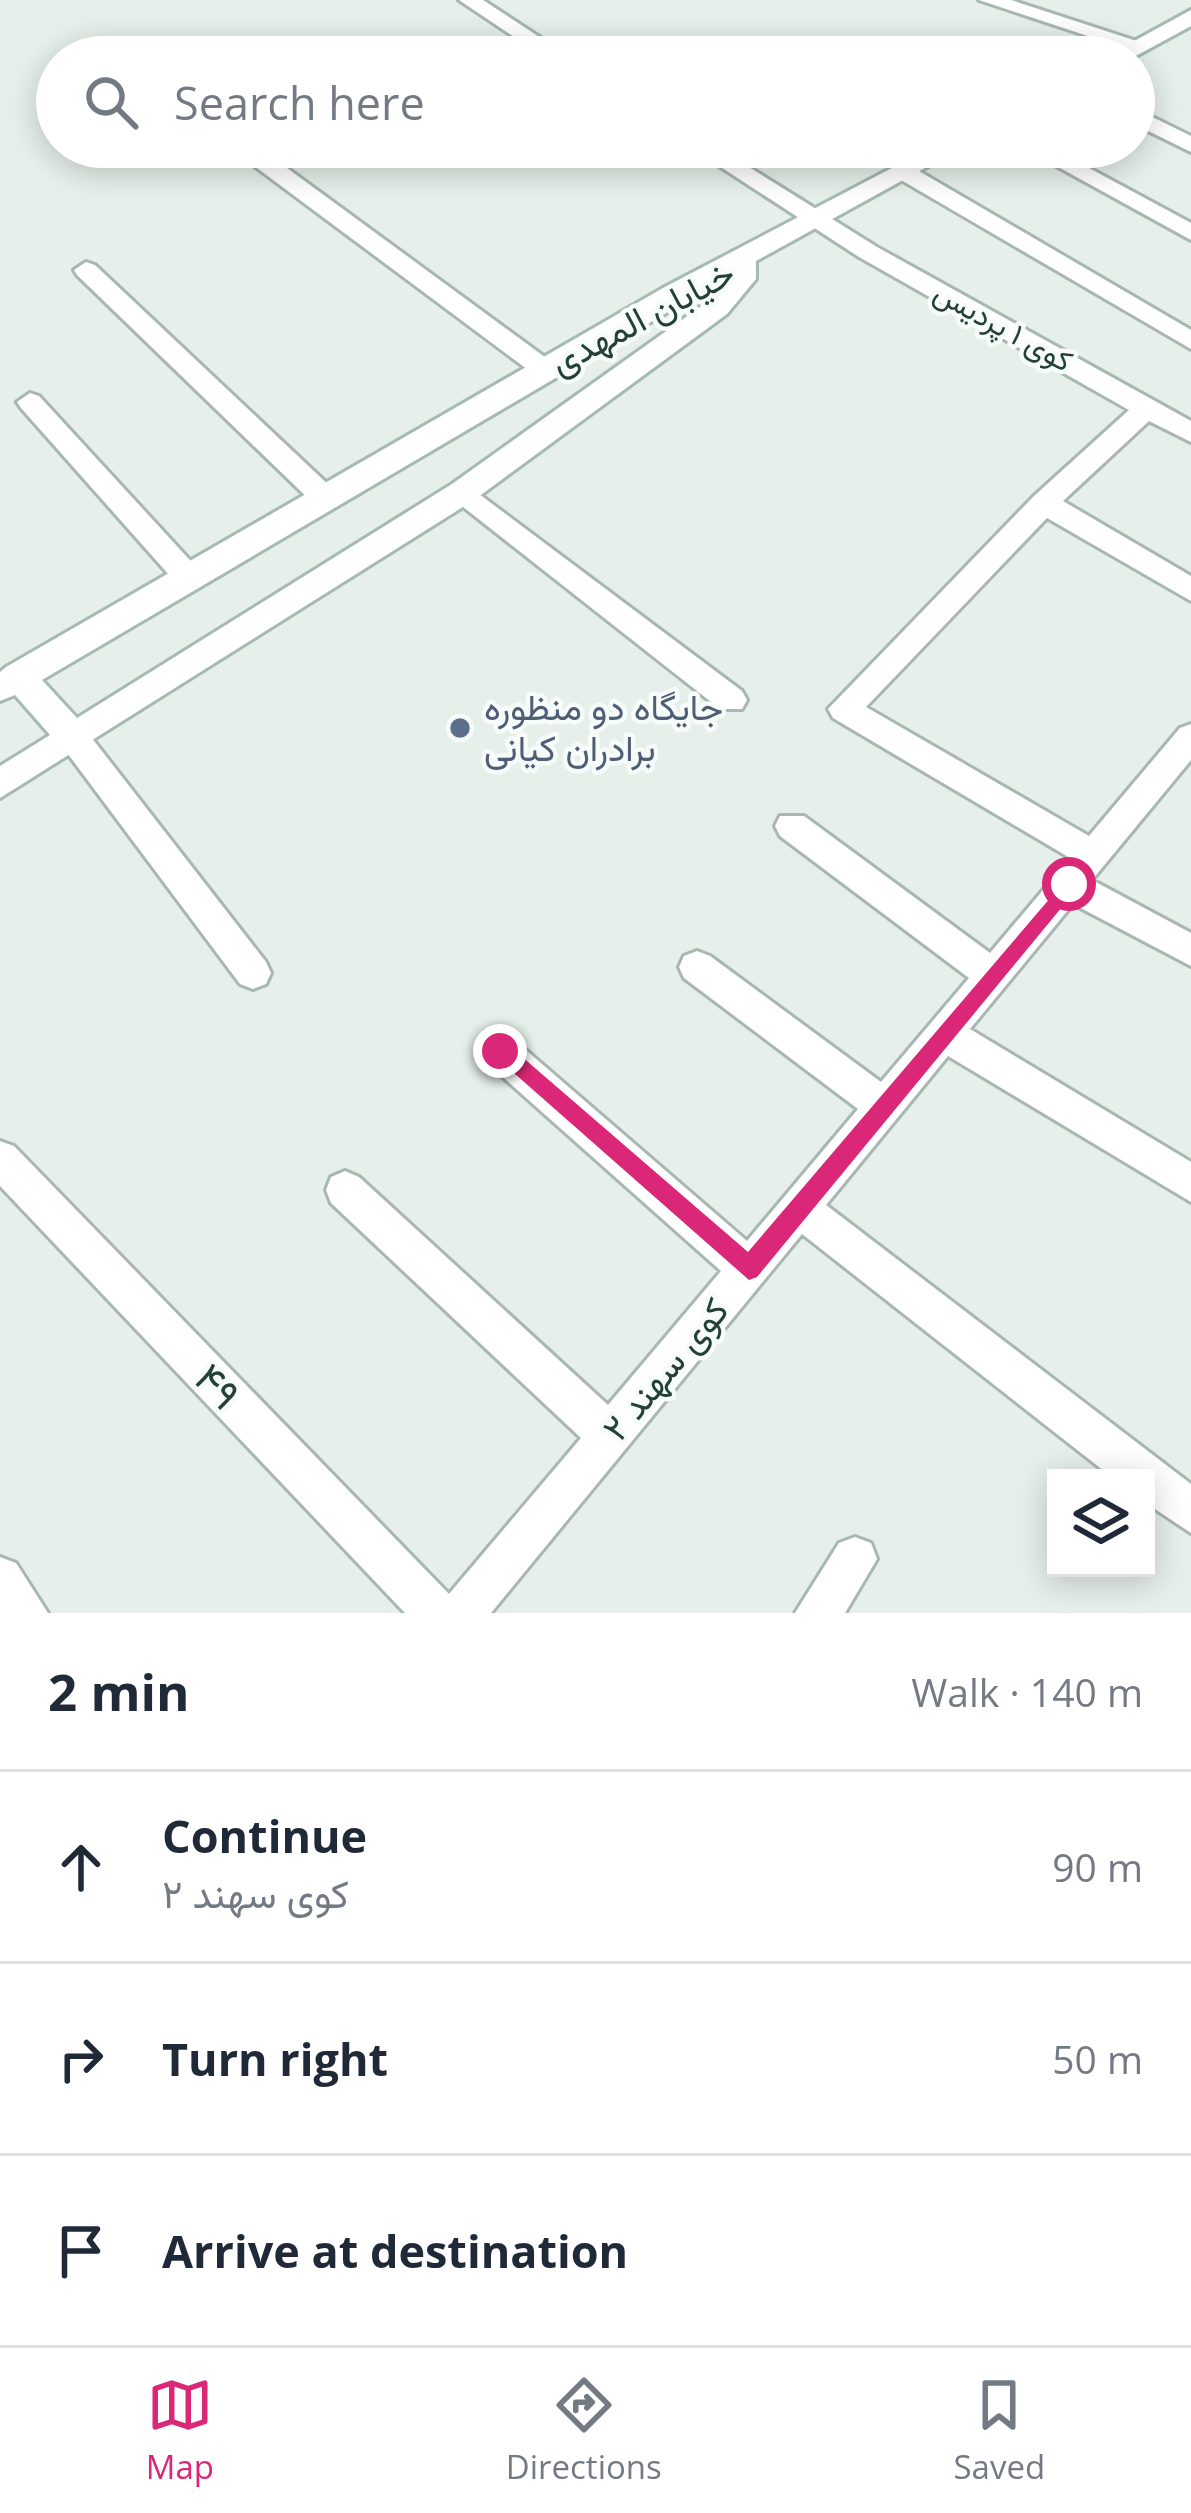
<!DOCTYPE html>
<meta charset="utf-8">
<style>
:root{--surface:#fff;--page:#f6f6f7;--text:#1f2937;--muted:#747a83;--line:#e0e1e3;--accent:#db2777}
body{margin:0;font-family:"Open Sans",Vazirmatn,sans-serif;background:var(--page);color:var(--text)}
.controls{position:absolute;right:36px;bottom:36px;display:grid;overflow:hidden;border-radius:0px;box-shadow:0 6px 30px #0003}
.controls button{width:108px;height:108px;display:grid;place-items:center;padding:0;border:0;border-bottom:3px solid var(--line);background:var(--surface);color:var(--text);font:60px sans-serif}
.stop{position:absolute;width:36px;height:36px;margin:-27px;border:9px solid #db2777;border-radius:50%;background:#fff}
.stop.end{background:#db2777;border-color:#fff;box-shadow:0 3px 12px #0008}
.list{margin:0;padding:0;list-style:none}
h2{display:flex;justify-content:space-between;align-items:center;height:156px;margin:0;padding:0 48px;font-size:51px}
h2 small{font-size:39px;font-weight:400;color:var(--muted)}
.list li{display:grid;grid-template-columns:78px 1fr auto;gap:36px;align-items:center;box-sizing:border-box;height:192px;padding:0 48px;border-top:3px solid var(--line)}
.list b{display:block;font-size:45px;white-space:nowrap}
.list p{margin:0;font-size:39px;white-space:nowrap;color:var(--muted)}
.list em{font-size:39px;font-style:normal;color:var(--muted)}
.icon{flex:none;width:66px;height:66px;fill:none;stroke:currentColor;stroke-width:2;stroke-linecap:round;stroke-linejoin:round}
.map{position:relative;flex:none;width:1191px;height:1613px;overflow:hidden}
.search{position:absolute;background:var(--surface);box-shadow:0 6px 30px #0003;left:36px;right:36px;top:36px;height:132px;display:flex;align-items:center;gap:30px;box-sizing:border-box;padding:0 42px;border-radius:66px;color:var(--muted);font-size:45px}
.sheet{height:732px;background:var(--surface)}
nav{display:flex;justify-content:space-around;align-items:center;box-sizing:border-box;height:168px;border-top:3px solid var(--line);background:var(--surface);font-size:33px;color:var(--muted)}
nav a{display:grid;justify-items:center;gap:6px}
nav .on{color:var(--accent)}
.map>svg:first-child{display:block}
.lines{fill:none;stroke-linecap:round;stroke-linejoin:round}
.street-casing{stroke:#a8b7b1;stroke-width:6}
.secondary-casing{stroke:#a4bab2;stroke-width:6}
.street{fill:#fff;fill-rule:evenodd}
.secondary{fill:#fff;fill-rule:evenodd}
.route{fill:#db2777}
.service-dot{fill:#5c6f8a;stroke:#f7fbf9;stroke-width:4.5}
.labels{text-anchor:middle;stroke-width:9;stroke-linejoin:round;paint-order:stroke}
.far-street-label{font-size:30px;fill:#244138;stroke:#f7fbf9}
.street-label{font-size:36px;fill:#244138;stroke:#f7fbf9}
.service-label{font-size:36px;fill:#4e5e75;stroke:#f7fbf9;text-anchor:start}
.near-street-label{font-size:42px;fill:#244138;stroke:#f7fbf9}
</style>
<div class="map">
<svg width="1191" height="1613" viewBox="0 0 1191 1613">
<rect width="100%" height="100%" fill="#e6efea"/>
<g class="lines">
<!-- street casing -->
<g class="street-casing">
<path id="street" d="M459,0H483L570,57H544Z
M979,0H1011L1149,45L1130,50Z
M1134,108L1191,136V152L1134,124Z
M690,147H717L877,247L1191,421V442L1149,421L1063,501L1191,576V601L1047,518L866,707L1089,836L1180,728L1191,724V760L1092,880L1191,933V966L1073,904L970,1029L1191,1162V1202L948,1056L826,1205L1191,1484V1533L1146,1503V1478H1113L802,1234L491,1613H405L0,1186V1141L14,1146L449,1594L581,1438L331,1203L326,1190L331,1177L345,1171L359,1177L608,1405L721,1271L487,1063L482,1051L487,1039L500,1034L513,1039L747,1241L858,1109L684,978L679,967L684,956L697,951L710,956L881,1082L969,978L780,836L775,826L780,816H804L990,953L1070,858L833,718L828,709L1034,496L1129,410L859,257Z
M1022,147H1050L1191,223V240Z
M245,149H261L553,363V375H535L245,159Z
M896,167H912L1191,330V349L896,177Z
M86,262L95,265L334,490L338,497L334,504H314L77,275L74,270Z
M30,393L39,396L198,569L203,577L198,585H178L21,408L17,402Z
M463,482L742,691L747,700L742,709H720L453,499V485Z
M73,724L84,728L266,962L271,973L266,984L253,989L240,984L62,746L57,737L62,728Z
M855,1537L871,1543L877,1559L845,1613H795L839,1543Z
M0,1557L16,1563L48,1613H0Z"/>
</g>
<!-- secondary casing -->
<g class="secondary-casing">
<path id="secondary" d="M1191,10V26L1134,57H1105Z
M932,147H963L756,261V279L727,314L474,500L0,798V766L50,735L15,695L0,701V672L6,667L663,288ZM729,276L707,302L452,484L77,718L42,680Z"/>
</g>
<!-- street -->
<use href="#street" class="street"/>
<!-- secondary -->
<use href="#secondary" class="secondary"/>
</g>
<!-- route -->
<path class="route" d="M1069,876L1076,878V890L757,1277L749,1280L489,1051L492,1044H507L748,1252Z"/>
<!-- markers -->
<circle class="service-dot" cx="460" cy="728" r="12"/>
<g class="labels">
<!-- far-street labels -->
<g class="far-street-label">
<text transform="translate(1003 327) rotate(29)" y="10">کوی ۱ پردیس</text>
</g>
<!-- street labels -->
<g class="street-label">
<text transform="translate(642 317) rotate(-28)" y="13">خیابان المهدی</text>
<text transform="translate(665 1369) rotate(-50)" y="13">کوی سهند ۲</text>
</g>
<!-- service labels -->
<g class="service-label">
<text x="484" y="720">جایگاه دو منظوره<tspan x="484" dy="41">برادران کیانی</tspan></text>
</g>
<!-- near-street labels -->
<g class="near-street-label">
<text transform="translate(218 1386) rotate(46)" y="15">۴۹</text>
</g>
</g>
</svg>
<div class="controls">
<button><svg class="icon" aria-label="layers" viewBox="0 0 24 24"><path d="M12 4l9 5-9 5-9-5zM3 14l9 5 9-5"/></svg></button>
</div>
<div class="stop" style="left:1069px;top:884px"></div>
<div class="stop end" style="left:500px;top:1051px"></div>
<div class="search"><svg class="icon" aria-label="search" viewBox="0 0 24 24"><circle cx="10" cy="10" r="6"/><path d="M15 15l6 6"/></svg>Search here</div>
</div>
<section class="sheet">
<h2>2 min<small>Walk · 140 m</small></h2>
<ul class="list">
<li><svg class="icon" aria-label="ahead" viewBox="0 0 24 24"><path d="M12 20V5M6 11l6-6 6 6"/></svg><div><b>Continue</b><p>کوی سهند ۲</p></div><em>90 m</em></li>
<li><svg class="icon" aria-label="right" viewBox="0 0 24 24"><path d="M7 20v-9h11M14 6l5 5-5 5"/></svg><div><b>Turn right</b></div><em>50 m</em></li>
<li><svg class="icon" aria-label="arrive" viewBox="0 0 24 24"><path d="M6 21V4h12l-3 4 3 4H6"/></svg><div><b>Arrive at destination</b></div></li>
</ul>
</section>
<nav>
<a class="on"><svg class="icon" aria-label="map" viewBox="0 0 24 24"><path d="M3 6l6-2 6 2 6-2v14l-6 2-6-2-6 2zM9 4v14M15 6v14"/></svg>Map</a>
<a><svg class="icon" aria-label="directions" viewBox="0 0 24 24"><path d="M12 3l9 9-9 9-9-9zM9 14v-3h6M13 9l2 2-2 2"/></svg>Directions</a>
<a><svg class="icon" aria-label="saved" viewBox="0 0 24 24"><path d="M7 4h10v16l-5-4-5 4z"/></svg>Saved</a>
</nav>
